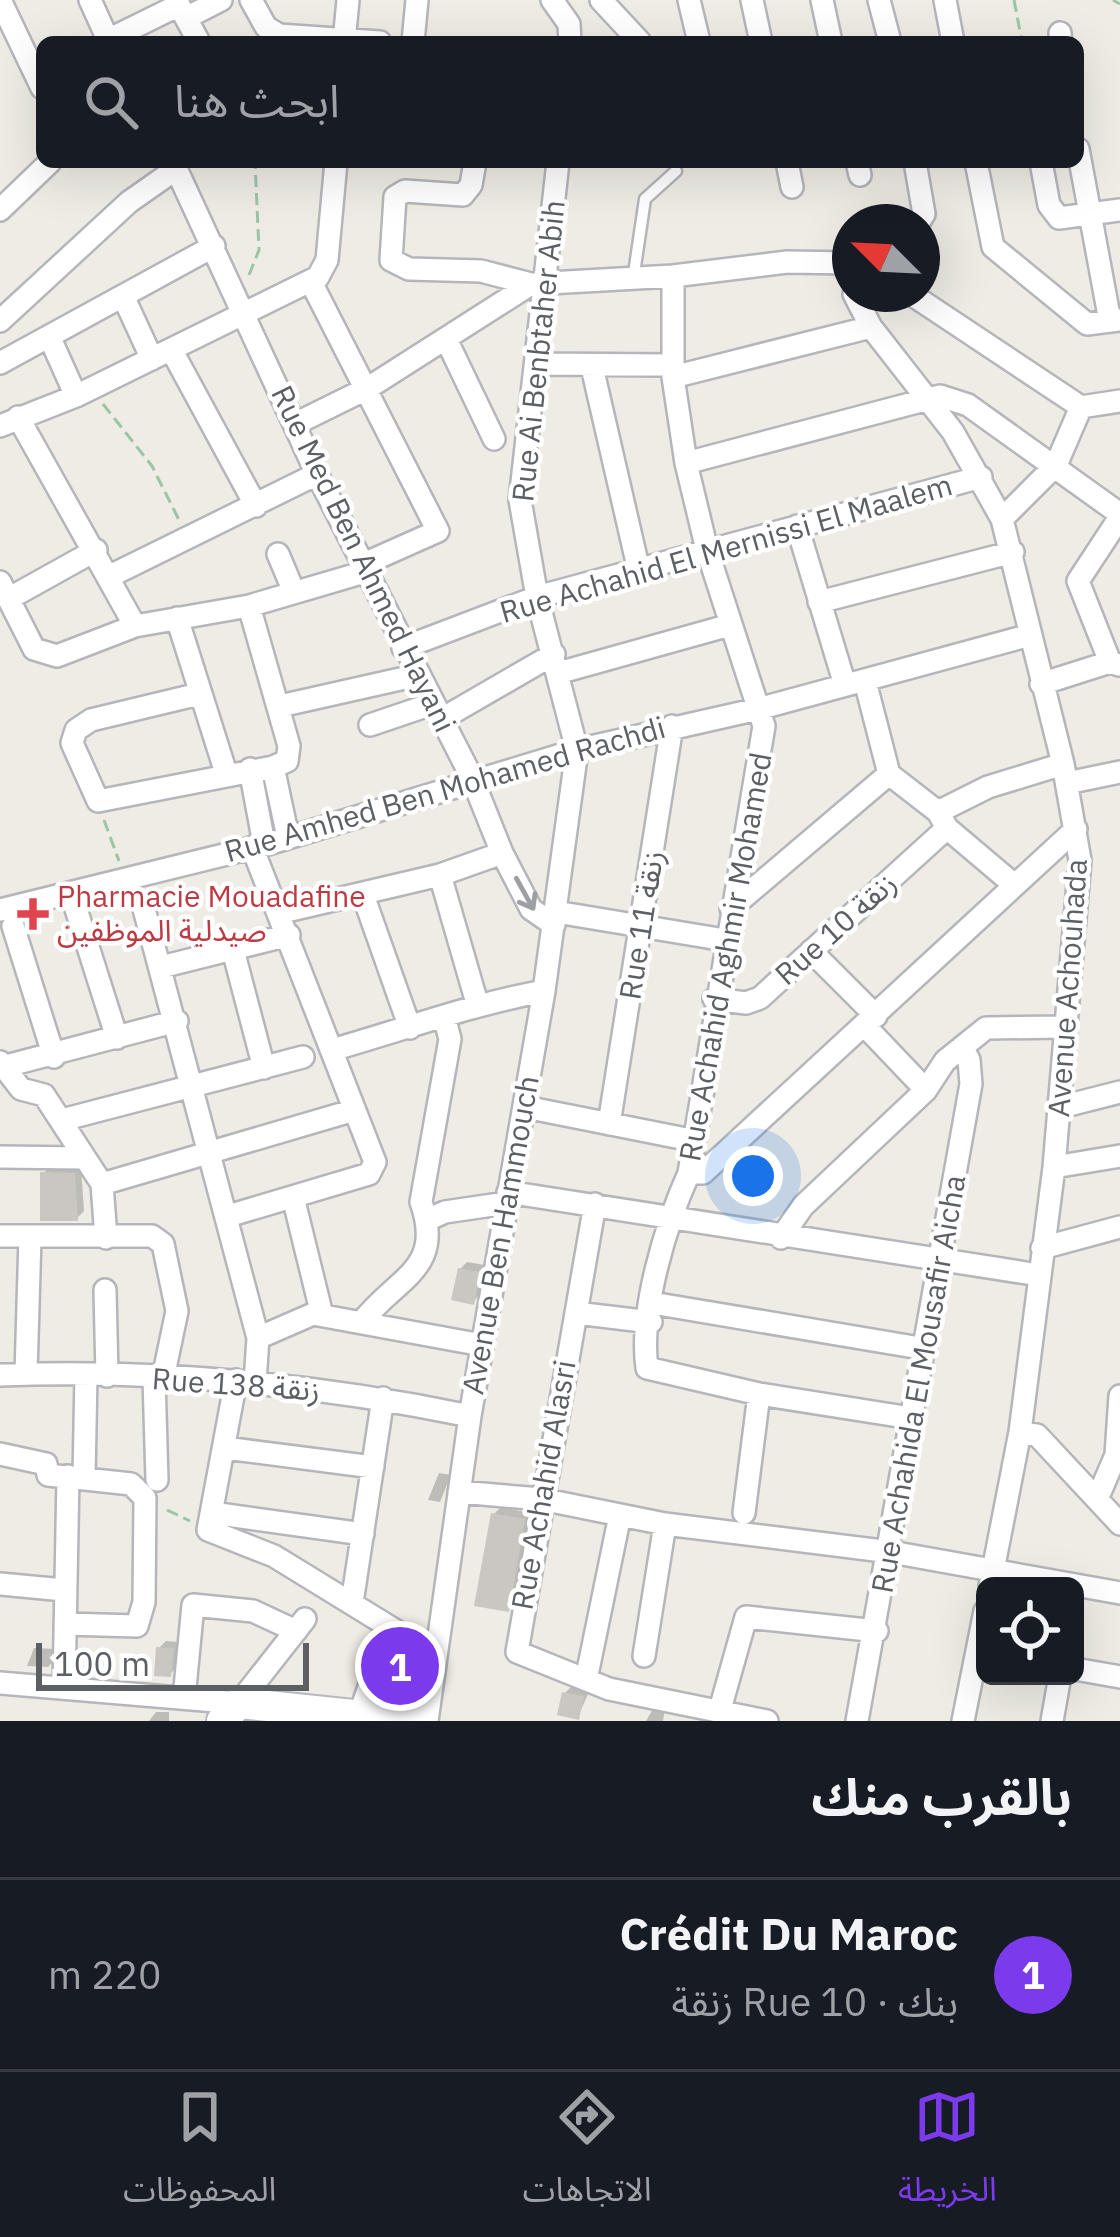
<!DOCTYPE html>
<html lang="ar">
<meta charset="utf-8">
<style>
:root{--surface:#171b24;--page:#20242c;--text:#f1f3f6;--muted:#9ea1a6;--line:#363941;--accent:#7c3aed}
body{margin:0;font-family:"IBM Plex Sans","Noto Sans Arabic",sans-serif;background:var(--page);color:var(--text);direction:rtl}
.controls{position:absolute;right:36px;bottom:36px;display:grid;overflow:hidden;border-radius:18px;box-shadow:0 12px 48px #0002}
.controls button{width:108px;height:108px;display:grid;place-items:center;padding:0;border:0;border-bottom:3px solid var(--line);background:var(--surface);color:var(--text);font:60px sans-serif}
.compass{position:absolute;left:832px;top:204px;width:108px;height:108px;border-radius:50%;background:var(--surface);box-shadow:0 12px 48px #0002;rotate:294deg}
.scale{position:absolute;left:36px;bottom:30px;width:273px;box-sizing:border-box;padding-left:12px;border:6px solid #5c5f64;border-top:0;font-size:33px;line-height:42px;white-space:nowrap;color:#5c5f64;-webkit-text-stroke:9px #fff;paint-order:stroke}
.you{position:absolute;left:753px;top:1176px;width:42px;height:42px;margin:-30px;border:9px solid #fff;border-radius:50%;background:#1a73e8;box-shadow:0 0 0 18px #1a73e833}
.badge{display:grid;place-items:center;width:78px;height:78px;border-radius:50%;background:var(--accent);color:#fff;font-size:39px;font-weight:700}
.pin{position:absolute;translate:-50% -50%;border:6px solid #fff;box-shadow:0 3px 12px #0006}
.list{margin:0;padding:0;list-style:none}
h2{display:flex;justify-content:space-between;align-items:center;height:156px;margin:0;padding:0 48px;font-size:51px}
h2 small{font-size:39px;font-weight:400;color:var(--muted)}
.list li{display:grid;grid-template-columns:78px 1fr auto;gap:36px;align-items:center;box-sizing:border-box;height:192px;padding:0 48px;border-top:3px solid var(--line)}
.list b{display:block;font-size:45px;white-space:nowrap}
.list p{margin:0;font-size:39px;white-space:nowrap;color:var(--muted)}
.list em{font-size:39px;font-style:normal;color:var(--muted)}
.icon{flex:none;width:66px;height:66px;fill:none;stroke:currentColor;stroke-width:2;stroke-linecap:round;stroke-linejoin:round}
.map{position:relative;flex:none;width:1120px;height:1721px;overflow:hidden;direction:ltr}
.search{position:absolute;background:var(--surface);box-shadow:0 12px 48px #0002;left:36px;right:36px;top:36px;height:132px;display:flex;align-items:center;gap:30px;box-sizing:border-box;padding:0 42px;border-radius:18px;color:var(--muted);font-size:45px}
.sheet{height:348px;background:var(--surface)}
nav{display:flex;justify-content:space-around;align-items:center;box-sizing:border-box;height:168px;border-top:3px solid var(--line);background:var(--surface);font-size:33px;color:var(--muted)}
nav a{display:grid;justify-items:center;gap:6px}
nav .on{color:var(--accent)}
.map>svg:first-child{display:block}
.shadow{fill:#0003}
.building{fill:#cac6c1}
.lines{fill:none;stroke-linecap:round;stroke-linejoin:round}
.lane-casing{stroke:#b4b6bb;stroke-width:15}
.street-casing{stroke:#b4b6bb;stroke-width:26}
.secondary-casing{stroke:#b5b8be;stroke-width:34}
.path{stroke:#9ac6a6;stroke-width:3;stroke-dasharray:12 6;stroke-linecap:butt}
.lane{stroke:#fff;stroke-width:10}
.street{stroke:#fff;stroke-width:21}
.secondary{stroke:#fff;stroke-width:30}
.oneway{stroke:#9d9fa2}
.health-dot{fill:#e0444e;stroke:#fff;stroke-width:4.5}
.labels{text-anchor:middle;stroke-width:9;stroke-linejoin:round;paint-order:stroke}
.street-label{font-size:30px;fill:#5c5f64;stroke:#fff}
.health-label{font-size:30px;fill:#be3a42;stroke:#fff;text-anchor:start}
</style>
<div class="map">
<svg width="1120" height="1721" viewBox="0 0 1120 1721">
<rect width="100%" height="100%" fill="#eeece4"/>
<!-- shadow -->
<path class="shadow" d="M50,1167H81L84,1211L77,1218L43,1174Z
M467,1262L485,1265L480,1294L473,1302L460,1269Z
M439,1473L451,1475L440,1502L428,1500Z
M501,1507L530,1513L515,1602L508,1609L494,1514Z
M166,1641L179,1642L177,1667L170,1674L159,1648Z
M403,1641L425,1653L418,1683L411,1690L390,1657Z
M34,1648L55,1649V1659L48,1667L27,1666Z
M572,1686L590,1690L578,1716L565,1693Z
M654,1707L665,1709L663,1721H646Z
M156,1712H169V1721H149Z"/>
<!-- building -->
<path class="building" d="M40,1172L75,1173L78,1221H40Z
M458,1268L480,1272L474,1305L451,1300Z
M491,1513L525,1519L509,1612L474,1606Z
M156,1647L174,1648L171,1677L154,1676Z
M393,1647L419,1660L412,1693L385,1687Z
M562,1692L584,1696L579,1720L557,1715Z"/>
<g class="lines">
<!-- lane casing -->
<g class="lane-casing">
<path id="lane" d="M633,280L645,199L676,171"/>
</g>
<!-- street casing -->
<g class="street-casing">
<path id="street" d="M0,0L42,88
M90,0L109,42
M176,0L199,42
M251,0L266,27L279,35L380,42
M552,0L569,24L570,42
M601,0L640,42
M689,0L699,42
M752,0L761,42
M822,0L831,42
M879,0L890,42
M945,0L953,42
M186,18L221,0
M1060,33L1061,42
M108,40L179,5
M344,42L348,0
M413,42L417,0
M1078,149L1110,321
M173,162L317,474L472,778L502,853L531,909L554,925
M475,162L471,185L463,195L405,191L395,197L391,260L409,269L481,271L531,284
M787,162L792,187
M857,162L860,175
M915,162L924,214L919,222
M976,162L993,247L1087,324L1120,320
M1041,162L1049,205L1059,218L1120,210
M0,210L50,162
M673,276V377L686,463L707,550L764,726L689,1173C666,1224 639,1312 647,1368L759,1394L911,1418
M311,282L438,531L366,563
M854,294L871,327L953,432L1002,519L1063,764L1080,860L1054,1167L1020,1432L990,1586
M911,294L1081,407L1120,401
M123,296L152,359
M0,321L129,202L176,169
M49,336L76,396
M447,341L494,439
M172,351L256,506
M0,363L214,246
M536,364L673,365
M592,367L639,571
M673,377L871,327
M18,417L135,626
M295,424L368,388L531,284L673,276L787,262L850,263
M0,426L76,396L318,277L327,260L336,162
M686,463L940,396L968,405L1120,514
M1002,519L1056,465L1081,407
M797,526L845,685
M278,554L294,592
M110,576L317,474
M0,582L34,649L57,656L135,626L249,606L368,571
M8,599L96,550
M819,602L1013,552
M249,606L289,746L287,761L273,767
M177,618L226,773
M403,648L537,597L981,477
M1110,662L1078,581L1120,517
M558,673L730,625
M865,681L889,774L938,812L947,828L1012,883
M1041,684L1110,662L1119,665
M199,694L91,720L76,730L72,743L98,801L273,767L288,837
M280,706L418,675
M440,720L554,654
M370,725L432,704
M250,769L264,844
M1067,783L1120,772
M938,812L988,787L1063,764
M440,875L477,1003
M363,895L410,1028
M731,908L889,774
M76,909L117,1038
M144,909L258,1338L255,1382
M0,910L268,844L577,750L758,709L1030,635
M556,912L725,940
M278,913L440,875L502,853
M13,926L54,1057
M233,950L264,1068
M811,951L876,1016
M161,967L289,935
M714,999L746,1003L760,998L947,828
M865,1026L926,1090
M335,1049C405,1029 473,1004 544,991
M0,1062L21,1089L44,1095L102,1184L106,1238
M2,1067L177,1021
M525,1107L691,1140
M1061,1107L1120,1092
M62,1120L303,1057
M609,1124L672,726
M0,1157L82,1158
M1054,1167L1120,1156
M689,1173H703L1076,829
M102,1184L351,1111
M508,1192L1039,1275
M293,1197L322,1315
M595,1204L517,1652L609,1689L767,1721
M228,1216L369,1174L375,1162L252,847
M427,1220L445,1212L506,1203
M0,1236H152L163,1244L177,1311L163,1378
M781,1238L803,1206L926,1090L945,1061L986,1028L1066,1027
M1042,1248L1120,1227
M105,1290L107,1376
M652,1303L926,1349
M576,1313L651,1322
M361,1323C396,1277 445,1270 421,1202L450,1039L445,1020
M258,1338L313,1314L482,1345
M26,1374L30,1237
M0,1375C158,1369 316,1384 470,1416
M154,1378L157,1480
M236,1380L208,1530L274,1556L419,1645
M1020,1432L1037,1435L1120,1524
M225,1448L373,1467
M0,1454L46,1464L48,1475L131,1484L145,1498L144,1602L137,1626L65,1624
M84,1477L86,1375
M459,1492L541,1499L665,1524L891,1552L1120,1593
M1098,1497L1116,1455L1120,1396
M212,1513L363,1534
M744,1513L759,1394
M0,1584L64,1590
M352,1603L383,1398
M644,1656L665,1524
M1075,1669L1120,1677
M586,1680L620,1515
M0,1683L239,1703L305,1619
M64,1688L68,1476
M184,1698L193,1605L253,1611L296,1631
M360,1713L376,1667
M719,1713L746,1617L877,1631
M427,1721L470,1416L544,991L577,750L537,597L520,500L558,162
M857,1721L971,1084L969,1060L962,1047
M963,1721L985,1611
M1052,1721L1060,1676"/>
</g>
<!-- secondary casing -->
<g class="secondary-casing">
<path id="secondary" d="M222,1721L239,1703L411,1721"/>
</g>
<!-- path -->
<path class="path" d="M1014,0L1022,42
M1113,0L1120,4
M197,166L208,162
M249,275L259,250L255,162
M103,404L152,466L179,520
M104,820L119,861
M167,1510L190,1521"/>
<!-- lane -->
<use href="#lane" class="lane"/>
<!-- street -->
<use href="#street" class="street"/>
<!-- secondary -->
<use href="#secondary" class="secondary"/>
</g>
<!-- one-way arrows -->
<defs><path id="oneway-shaft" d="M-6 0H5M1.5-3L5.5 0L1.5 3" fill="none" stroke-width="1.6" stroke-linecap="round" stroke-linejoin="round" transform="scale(3)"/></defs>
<use class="oneway" href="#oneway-shaft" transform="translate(525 894) rotate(61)"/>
<!-- markers -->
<path class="health-dot" d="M27 896h12v12h12v12h-12v12h-12v-12h-12v-12h12z"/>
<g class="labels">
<!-- street labels -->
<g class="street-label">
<text transform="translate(539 351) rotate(-84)" y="10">Rue Ai Benbtaher Abih</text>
<text transform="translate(726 549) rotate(-16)" y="10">Rue Achahid El Mernissi El Maalem</text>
<text transform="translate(363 559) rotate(64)" y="10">Rue Med Ben Ahmed Hayani</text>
<text transform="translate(445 790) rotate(-16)" y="10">Rue Amhed Ben Mohamed Rachdi</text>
<text transform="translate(642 925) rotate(-81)" y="10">Rue 11 زنقة</text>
<text transform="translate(836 929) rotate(-42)" y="10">Rue 10 زنقة</text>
<text transform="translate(726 957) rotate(-80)" y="10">Rue Achahid Aghmir Mohamed</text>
<text transform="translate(1068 988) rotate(-86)" y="10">Avenue Achouhada</text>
<text transform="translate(501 1235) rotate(-80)" y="10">Avenue Ben Hammouch</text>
<text transform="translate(919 1384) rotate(-80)" y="10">Rue Achahida El Mousafir Aicha</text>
<text transform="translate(236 1385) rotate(4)" y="10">Rue 138 زنقة</text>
<text transform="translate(544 1485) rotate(-80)" y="10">Rue Achahid Alasri</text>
</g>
<!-- health labels -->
<g class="health-label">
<text x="57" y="907">Pharmacie Mouadafine<tspan x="57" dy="34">صيدلية الموظفين</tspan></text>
</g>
</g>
</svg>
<div class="controls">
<button><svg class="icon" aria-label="locate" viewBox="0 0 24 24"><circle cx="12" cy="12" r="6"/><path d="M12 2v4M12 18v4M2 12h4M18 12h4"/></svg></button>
</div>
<svg class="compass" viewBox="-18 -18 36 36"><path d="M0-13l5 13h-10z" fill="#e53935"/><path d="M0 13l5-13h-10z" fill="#9ea1a6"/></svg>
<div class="scale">100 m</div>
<div class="you"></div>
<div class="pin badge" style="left:400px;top:1666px">1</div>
<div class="search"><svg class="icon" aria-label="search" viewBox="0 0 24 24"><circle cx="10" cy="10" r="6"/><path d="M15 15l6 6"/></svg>ابحث هنا</div>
</div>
<section class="sheet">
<h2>بالقرب منك<small></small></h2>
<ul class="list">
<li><span class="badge">1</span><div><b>Crédit Du Maroc</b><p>بنك · Rue 10 زنقة</p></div><em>220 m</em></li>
</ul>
</section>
<nav>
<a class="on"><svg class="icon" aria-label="map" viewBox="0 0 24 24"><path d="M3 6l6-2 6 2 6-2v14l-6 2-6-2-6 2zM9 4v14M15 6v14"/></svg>الخريطة</a>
<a><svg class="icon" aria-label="directions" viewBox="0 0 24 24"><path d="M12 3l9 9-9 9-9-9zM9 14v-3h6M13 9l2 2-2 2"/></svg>الاتجاهات</a>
<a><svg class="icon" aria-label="saved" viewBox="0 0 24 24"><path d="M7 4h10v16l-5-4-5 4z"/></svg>المحفوظات</a>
</nav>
